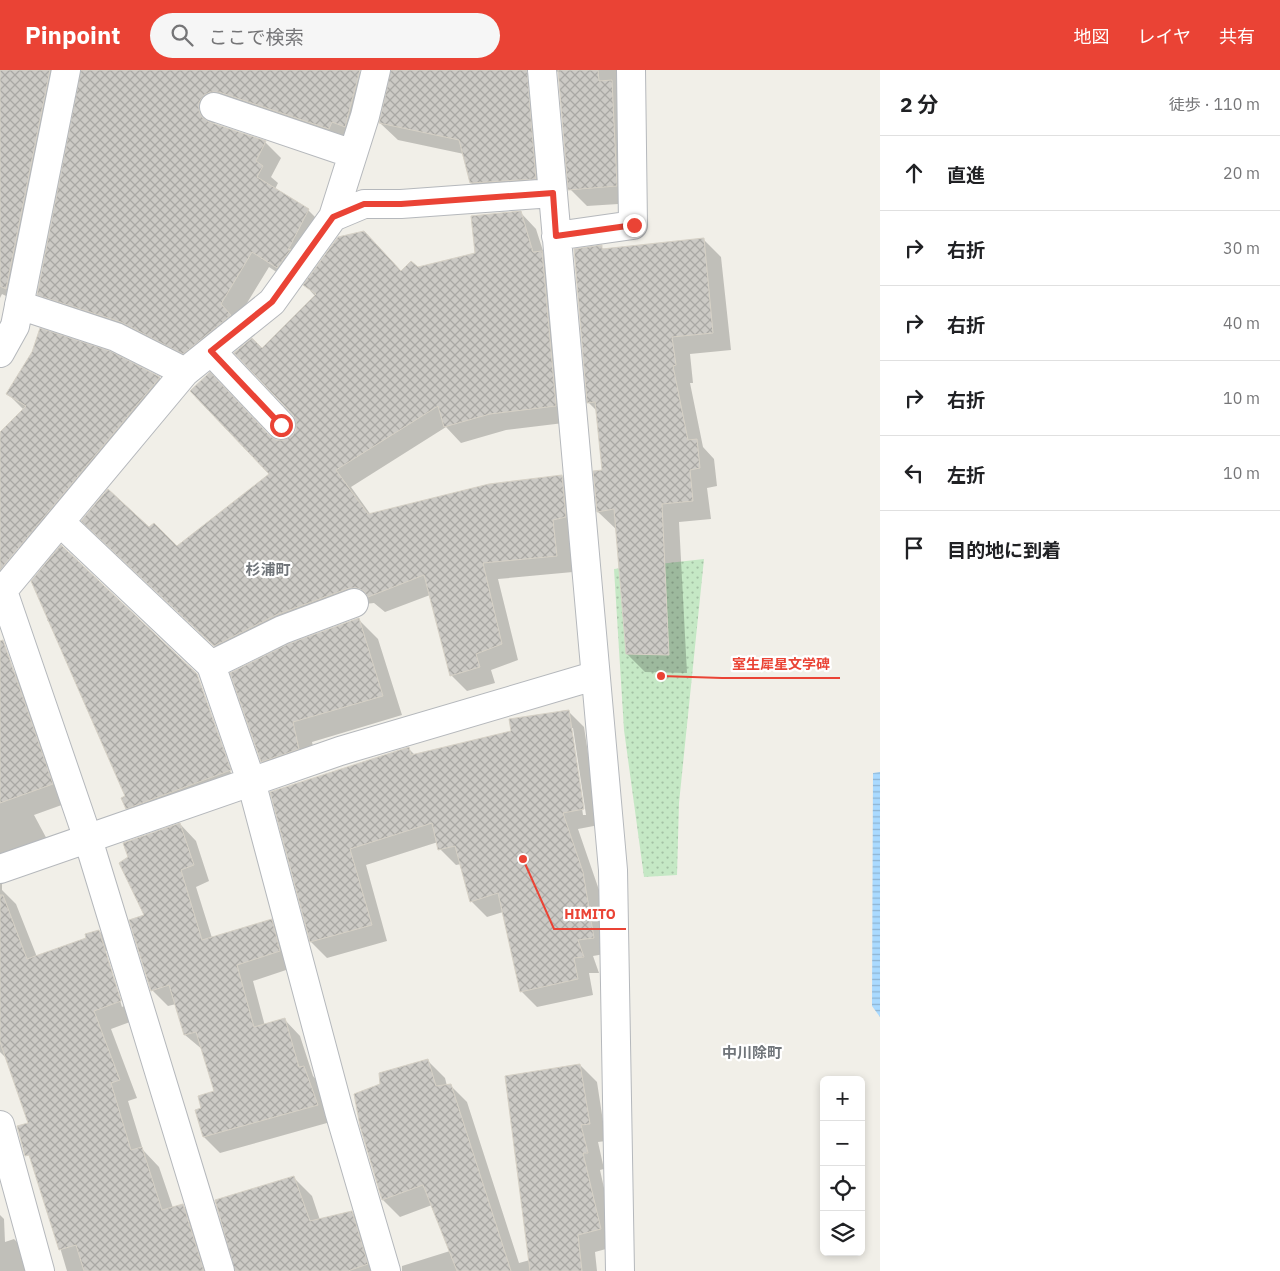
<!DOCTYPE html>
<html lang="ja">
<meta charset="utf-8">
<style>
:root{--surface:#fff;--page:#f6f6f6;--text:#202124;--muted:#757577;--line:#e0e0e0;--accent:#ea4335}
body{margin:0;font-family:"IBM Plex Sans","Noto Sans JP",sans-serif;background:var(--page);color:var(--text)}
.controls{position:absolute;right:15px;bottom:15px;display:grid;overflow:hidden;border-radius:8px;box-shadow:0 2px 8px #0003}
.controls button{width:45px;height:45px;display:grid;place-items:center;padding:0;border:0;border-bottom:1px solid var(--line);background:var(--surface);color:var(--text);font:25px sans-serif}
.stop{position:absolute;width:15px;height:15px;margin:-11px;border:4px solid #ea4335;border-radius:50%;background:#fff}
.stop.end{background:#ea4335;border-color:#fff;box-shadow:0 1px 5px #0008}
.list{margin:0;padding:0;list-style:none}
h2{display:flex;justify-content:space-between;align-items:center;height:65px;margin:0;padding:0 20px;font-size:21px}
h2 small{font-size:16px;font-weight:400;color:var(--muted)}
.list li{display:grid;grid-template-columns:32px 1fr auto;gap:15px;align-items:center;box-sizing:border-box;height:75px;padding:0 20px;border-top:1px solid var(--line)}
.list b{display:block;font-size:19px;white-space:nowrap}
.list em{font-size:16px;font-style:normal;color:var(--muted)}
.icon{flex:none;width:28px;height:28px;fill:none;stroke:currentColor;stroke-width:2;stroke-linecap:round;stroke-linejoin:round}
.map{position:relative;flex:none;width:880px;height:1201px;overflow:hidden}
header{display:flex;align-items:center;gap:30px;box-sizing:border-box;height:70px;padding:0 25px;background:var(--accent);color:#fff}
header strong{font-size:24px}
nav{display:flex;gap:28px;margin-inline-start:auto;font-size:18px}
.search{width:350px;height:45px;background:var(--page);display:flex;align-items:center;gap:12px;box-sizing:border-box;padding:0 18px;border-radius:28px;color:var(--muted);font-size:19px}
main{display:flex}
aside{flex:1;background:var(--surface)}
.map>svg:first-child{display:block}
.park{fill:url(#park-dots)}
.water{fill:url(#water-rules)}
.shadow{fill:#0003;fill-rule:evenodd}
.building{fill:url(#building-cross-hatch);stroke:#d6d1c6}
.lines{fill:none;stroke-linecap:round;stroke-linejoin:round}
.minor-casing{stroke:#b5b8bc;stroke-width:30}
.minor{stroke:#fff;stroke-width:28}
.route{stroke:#ea4335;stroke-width:6}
.labels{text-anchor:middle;stroke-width:4.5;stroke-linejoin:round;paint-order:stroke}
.quarter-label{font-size:15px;font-weight:bold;fill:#70757a;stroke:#fff}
.leader{fill:none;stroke:#ea4335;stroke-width:2}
.callout-dot{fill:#ea4335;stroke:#fff;stroke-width:2}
.callout-label{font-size:14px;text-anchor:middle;font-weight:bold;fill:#ea4335;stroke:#fff;stroke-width:4.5;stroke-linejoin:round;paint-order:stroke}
</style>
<header>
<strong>Pinpoint</strong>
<div class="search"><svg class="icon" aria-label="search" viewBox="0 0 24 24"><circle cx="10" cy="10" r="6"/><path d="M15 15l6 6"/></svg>ここで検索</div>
<nav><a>地図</a><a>レイヤ</a><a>共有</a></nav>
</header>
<main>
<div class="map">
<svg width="880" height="1201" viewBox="0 0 880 1201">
<defs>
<pattern id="park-dots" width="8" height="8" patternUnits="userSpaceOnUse" patternTransform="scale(1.25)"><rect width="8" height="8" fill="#c5e8c5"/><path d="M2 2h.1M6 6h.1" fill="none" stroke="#a3c0a4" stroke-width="1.8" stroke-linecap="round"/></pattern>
<pattern id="water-rules" width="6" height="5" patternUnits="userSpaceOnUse" patternTransform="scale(1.25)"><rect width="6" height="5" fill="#aadaff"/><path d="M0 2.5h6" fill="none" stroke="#8eb4d2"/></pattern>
<pattern id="building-cross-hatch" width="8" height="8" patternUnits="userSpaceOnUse" patternTransform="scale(1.25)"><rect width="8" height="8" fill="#cccac5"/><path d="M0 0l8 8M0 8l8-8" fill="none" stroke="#a9a8a4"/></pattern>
</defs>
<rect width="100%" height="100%" fill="#f1efe8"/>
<!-- park -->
<path class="park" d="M704,489L679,733L677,805L644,807L624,660L614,499Z"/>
<!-- water -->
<path class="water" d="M880,702V947L872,936L873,703Z"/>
<!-- shadow -->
<path class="shadow" d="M0,0H352L359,2L375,18L345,75L215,48L214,55L265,72L281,88L271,107L278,113L275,119L308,140L324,156L293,213L269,197L236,251L200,299L55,240L39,224L82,0L78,1L22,234L2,224L0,228Z
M392,0H628L634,133L587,136L570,119L559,1L550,5L553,126L488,130L471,113L464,84L398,70L380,53Z
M520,142L536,159L544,184L558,198L572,352L506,360L461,373L446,357L351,417L371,445L562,406L578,423L582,463L569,466L573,502L498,509L518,590L491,600L495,613L467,621L451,605L430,525L385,542L374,533L365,534L231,592L99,467L149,459L177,477L270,404L271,368L284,372L293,367L297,360L298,352L262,279L315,226L305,215L364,162L402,202L476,184Z
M703,169L721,187L731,280L690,284L693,313H690L703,377L714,389L717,416L707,418L711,449L679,452L687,603L645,602L627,584L617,460L598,442L604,401L597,341L588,332L601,177L605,180Z
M110,283L160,308L178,326L37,496L19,478L0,451V364L24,340L8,324Z
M61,538L196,604L232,706L234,705L200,608L215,623L248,718L145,756L127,738V727L54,558L47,550Z
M358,549L378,569L402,645L312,672L318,698L282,711L262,691Z
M13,601L31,618L70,732L34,745L49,773L6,807L2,814V820L16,834L37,887L87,869L99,861L117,879L138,949L111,959L137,1028L128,1031L143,1080L159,1097L173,1138L183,1136L201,1154L215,1201H67L24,1056L30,1054L8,990L0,982V604ZM105,881H107L124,936L122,937Z
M568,641L584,657L599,755L578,759L599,820L610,883L593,886L599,903H589L593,925L537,937L521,921L503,842L487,847L471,831L461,794L456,795L440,779L438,772L366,795L387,871L327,888L311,872L272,723L408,678L415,685L512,662ZM570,658H573L586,745H583Z
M180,754L196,771L209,811L196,817L212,868L271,851L287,867L295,897L253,911L265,956L284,949L300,966L313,1006L320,1014L334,1051L220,1083L204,1067L202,1039L215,1022L203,980L185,965L176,934L168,936L152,920L145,846Z
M427,990L445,1008L447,1016L450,1015L467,1032L519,1193L530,1190L580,995L597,1012L606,1071L598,1072L604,1099L600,1100L617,1176L595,1182L597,1201H402V1196L450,1181L432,1135L400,1147L383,1130L361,1055L382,1015Z
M294,1108L312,1126L320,1150L352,1142L370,1160L382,1201H236Z
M0,1145L4,1149L5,1172L14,1169L32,1187L33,1201H0Z"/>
<!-- building -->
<path class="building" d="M0,0H50L6,219L0,216Z
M81,0H360L345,57L332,52L329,59L219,22H210L204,25L199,32V41L202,47L209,52L266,71L256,91L263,96L257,107L309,139L288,180L291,179L277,198L252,182L221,234L231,245L183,284L121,252L37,225Z
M391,0H527L536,109L470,113L459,70L379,53Z
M558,0H598L599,11L612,10L617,116L568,120Z
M521,141L533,182L542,181L556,336L490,344L444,357L438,336L336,400L368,444L489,414L562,405L566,447L553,450L557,486L483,493L502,574L476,584L480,597L450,606L424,505L368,527L364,521L357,518H349L276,545L214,576L81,451L108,419L149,457L154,453L177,476L269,404L190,321L210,302L270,366L276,370H284L292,366L296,360V352L293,345L234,283L252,268L262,278L316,224L303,215L338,167L364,161L401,201L411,191L418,197L475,183L471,146Z
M704,168L713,263L672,267L676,295L673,296L688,370L697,369L700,398L690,400L693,431L662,434L669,585L626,584L614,439L597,442L593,401L602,400L595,332L587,333L574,179L602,175V179Z
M40,258L110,281L160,307L0,500V362L26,336L6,324L32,282Z
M61,475L197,604L231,700L126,739L121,728L125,726L31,511Z
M359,548L383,626L293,652L299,679L261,692L230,603L288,574Z
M3,570L53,714L0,733V571Z
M569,640L584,739L563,743L583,802L594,868L578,870L584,887L574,888L578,909L520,922L498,823L470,832L455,776L438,780L432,753L350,779L372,855L310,872L270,722L409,677L411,685L511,661L509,649Z
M180,753L194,795L181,800L202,870L272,849L280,881L237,895L254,957L285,948L299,997L304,996L318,1035L203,1067L195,1040L201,1038L198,1026L214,1021L196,962L184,965L169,915L151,921L129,850L144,845L119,793L128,787L123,773Z
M0,825H3L27,889L86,868L85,864L99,860L121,931L94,941L120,1010L111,1013L131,1080L142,1077L162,1140L183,1134L204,1201H84L76,1175L59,1180L29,1085L25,1086L17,1056L28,1053L0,972Z
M428,989L436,1016L451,1014L511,1201H457L423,1115L382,1130L360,1056L354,1024L380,1014L379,1003Z
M580,994L590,1054L581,1055L588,1083H583L601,1159L578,1165L582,1201H530L505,1006Z
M294,1106L310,1151L352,1141L368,1194L348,1201H235L215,1130Z"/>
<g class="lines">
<!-- minor casing -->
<g class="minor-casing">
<path id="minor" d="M542,0L613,800L620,1201
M214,37L353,84
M333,147L364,134H401L553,123
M556,166L633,155L631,0
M19,235L116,267L185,302
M211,281L281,355
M0,283L15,256L66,0
M60,452L211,595L251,711L339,1041L386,1201
M0,517L3,521L88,769L220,1201
M0,524L185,302L272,232L333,147L365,46L376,0
M211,595L282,560L354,533
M0,799L340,681L594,606
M0,1055L40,1201"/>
</g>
<!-- minor -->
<use href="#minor" class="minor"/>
</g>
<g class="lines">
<!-- route -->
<path class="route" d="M281,355L211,281L272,232L333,147L364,134H401L553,123L556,166L634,155"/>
</g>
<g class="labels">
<!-- quarter labels -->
<g class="quarter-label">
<text x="268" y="505">杉浦町</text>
<text x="752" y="988">中川除町</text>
</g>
</g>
<!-- callouts -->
<path class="leader" d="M661 606L722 608H840M523 789L554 859H626"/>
<g class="callout-dot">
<circle cx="661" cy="606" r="5"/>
<circle cx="523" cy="789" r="5"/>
</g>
<g class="callout-label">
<text x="781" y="599">室生犀星文学碑</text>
<text x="590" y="849">HIMITO</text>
</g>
</svg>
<div class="controls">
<button>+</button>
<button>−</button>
<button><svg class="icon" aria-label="locate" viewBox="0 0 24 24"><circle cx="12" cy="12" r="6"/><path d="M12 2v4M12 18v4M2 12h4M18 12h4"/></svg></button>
<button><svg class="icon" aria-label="layers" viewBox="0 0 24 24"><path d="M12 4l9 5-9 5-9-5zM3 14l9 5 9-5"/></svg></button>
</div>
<div class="stop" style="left:281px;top:355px"></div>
<div class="stop end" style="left:634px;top:155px"></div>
</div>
<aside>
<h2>2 分<small>徒歩 · 110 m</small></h2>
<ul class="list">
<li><svg class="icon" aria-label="ahead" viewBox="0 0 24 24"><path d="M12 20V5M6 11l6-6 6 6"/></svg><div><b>直進</b></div><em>20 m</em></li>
<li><svg class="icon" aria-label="right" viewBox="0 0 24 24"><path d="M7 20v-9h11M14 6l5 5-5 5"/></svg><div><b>右折</b></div><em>30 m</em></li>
<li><svg class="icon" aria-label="right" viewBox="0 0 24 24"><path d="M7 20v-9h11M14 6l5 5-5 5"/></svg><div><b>右折</b></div><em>40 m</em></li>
<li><svg class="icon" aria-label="right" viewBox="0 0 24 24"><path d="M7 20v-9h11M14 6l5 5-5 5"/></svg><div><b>右折</b></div><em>10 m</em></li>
<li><svg class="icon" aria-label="left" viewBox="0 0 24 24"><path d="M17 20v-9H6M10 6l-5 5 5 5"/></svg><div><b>左折</b></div><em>10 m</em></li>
<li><svg class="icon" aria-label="arrive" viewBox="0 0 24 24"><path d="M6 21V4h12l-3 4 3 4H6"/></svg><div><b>目的地に到着</b></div></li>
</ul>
</aside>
</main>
